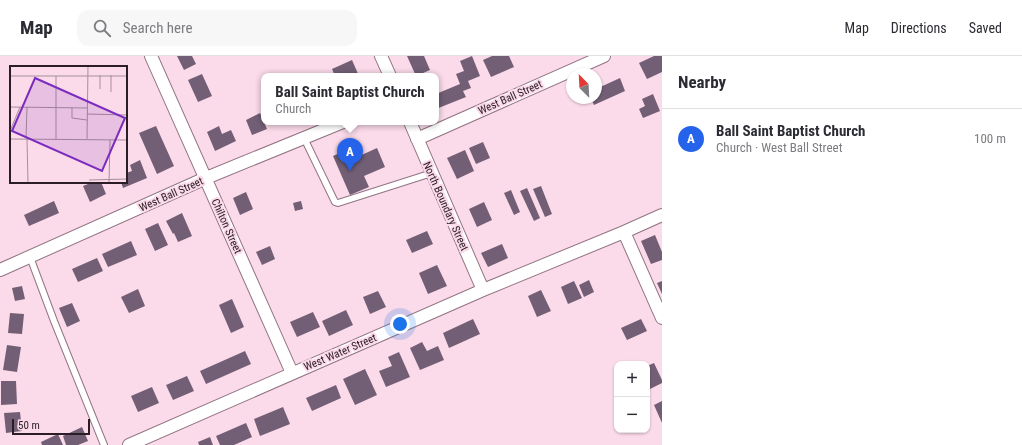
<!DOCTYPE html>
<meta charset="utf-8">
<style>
:root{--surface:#fff;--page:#f7f7f7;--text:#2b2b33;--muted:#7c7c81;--line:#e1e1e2;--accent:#2563eb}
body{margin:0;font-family:"Roboto Condensed",sans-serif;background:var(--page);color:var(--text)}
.controls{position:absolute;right:12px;bottom:12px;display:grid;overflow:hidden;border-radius:8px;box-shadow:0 1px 3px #0004}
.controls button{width:36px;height:36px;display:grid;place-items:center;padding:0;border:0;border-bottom:1px solid var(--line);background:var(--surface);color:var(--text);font:20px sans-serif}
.compass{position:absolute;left:566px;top:12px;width:36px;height:36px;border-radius:50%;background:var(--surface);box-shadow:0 1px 3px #0004;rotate:336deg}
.scale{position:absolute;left:12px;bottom:10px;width:78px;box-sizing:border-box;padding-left:4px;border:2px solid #2a1e24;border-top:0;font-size:11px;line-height:14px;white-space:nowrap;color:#2a1e24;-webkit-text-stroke:3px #fbdae9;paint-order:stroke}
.you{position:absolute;left:400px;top:268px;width:14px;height:14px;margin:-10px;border:3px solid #fff;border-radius:50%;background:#1a73e8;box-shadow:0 0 0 6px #1a73e833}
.badge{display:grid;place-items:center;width:26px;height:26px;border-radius:50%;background:var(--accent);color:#fff;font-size:13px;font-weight:700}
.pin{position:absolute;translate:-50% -33px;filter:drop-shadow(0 1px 2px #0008)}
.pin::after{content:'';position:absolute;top:21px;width:14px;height:12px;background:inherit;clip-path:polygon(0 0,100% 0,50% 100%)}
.popup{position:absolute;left:261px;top:17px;width:178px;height:52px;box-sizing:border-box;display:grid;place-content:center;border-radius:8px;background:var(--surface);filter:drop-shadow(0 1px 3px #0005);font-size:13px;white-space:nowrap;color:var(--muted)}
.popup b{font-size:15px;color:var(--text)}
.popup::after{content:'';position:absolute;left:50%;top:100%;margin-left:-8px;border:8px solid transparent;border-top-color:var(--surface)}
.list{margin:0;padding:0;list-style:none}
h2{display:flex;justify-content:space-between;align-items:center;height:52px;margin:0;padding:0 16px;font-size:17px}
h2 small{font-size:13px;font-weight:400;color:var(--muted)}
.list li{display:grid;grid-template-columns:26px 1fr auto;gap:12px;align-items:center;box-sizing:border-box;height:60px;padding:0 16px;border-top:1px solid var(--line)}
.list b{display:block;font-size:15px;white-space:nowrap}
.list p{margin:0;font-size:13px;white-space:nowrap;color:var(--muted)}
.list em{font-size:13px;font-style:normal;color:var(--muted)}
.icon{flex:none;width:22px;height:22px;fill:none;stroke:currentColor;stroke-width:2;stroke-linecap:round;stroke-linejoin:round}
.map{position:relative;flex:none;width:662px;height:389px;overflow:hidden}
header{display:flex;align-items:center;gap:24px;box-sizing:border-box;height:56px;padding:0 20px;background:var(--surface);border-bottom:1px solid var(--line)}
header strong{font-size:19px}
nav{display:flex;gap:22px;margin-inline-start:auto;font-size:14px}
.search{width:280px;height:36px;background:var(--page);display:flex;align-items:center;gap:10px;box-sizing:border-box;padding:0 14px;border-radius:12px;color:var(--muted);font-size:15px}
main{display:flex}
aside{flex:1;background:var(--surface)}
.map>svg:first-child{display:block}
.building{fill:#725f76}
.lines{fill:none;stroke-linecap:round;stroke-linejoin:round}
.lane-casing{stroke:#917482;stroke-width:8}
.street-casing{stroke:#917482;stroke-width:14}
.lane{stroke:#fff;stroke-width:6}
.street{stroke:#fff;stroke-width:12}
.labels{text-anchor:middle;stroke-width:4;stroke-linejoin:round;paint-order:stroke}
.street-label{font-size:11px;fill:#2a1e24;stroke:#fbdae9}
.inset-road{fill:none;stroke:#a78f9a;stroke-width:1}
.view{fill:#7b2cbf;fill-opacity:0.15;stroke:#7b2cbf;stroke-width:2}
.inset-edge{fill:none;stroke:#2a1e24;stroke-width:2}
</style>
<header>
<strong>Map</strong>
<div class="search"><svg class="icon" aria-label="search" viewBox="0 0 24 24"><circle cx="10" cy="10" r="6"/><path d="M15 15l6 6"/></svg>Search here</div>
<nav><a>Map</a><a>Directions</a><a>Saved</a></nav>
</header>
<main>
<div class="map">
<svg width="662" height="389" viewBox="0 0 662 389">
<rect width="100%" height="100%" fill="#fbdae9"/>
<!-- building -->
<path class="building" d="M177,0H192L196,8L184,14Z
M407,0H424L430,14L416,20Z
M472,0L480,20L468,25L471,32L463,35L466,41L436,53V38L460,28L456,18L464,15L460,5Z
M492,0H509L514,11L491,21L483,4Z
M654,0H662V16L647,23L639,7Z
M352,4L359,20H335L332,13Z
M202,18L212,40L198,46L188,24Z
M620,22L625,35L594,49L591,42H596V33Z
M653,38L660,55L643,62L639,53L645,50L642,43Z
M260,57L267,73L252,79L246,64Z
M156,70L174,110L157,118L139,77Z
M219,70L222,78L231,74L236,85L215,95L207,76Z
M483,86L490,102L476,108L469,92Z
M351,92L355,102L377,92L385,111L364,120L369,131L350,139L333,100Z
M465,94L474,115L457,123L447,102Z
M140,104L147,122L123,132L121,126H126V117L132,115L130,109Z
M93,126H101L106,138L90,146L83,130Z
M541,130L552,158L545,161L533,133Z
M527,132L540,162L534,165L520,135Z
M511,134L520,156L514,159L504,137Z
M246,136L253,153L240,159L233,142Z
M54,145L59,157L29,170L24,159Z
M301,145L303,153L295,155L293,147Z
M484,146L492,164L477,171L469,153Z
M182,157L192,180L178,186L174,177L173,178L166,165Z
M158,167L168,189L155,195L145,173Z
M427,175L433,188L412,197L406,184Z
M655,179L662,196V204L651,208L641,185Z
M131,185L137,199L108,211L102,198Z
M502,188L508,202L488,211L481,197Z
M270,190L275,203L262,209L256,196Z
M97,202L103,215L78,226L72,213Z
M437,209L447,230L428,238L419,217Z
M589,224L594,236L584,241L579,229Z
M574,225L582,242L568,248L561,231Z
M662,225V238L657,227Z
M22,230L25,243L15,245L12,232Z
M138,233L145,250L129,257L121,241Z
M541,234L551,255L537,261L528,240Z
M378,235L386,251L370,258L363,241Z
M232,243L244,271L231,277L219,249Z
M72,247L80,265L67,271L59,252Z
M346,254L353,269L329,280L322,265Z
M313,256L320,271L297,281L290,266Z
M10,257L24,258L22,278L8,277Z
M473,263L480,278L449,292L443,277Z
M641,263L647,275L627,284L621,272Z
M422,286L427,295L438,290L444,304L420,314L410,292Z
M7,289L21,291L17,316L3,314Z
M245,295L251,308L206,328L200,315Z
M399,296L410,321L386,331L379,315L392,310L388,301Z
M654,307L662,324V327L650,333L647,327V310Z
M365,313L377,339L355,349L343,323Z
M187,320L194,335L173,344L166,329Z
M1,325H16L17,348L1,349Z
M336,329L341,342L312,355L306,342Z
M152,331L159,347L138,356L131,340Z
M662,345V367L654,349Z
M283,351L290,368L260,380L254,363Z
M20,356L22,375L6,377L4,357Z
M246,367L252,381L234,389H220L216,380Z
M82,371L88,385L78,389H66L63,380Z
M58,378L63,389H42L41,386Z
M210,381L213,389H199L198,386Z"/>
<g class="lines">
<!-- lane casing -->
<g class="lane-casing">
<path id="lane" d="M304,82L335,146L338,147L432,117
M30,201L54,265L104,389"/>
</g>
<!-- street casing -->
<g class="street-casing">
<path id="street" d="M151,0L292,317
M381,0L390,20
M410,66L483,234
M417,83L604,0
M624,176L662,262
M0,214L206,122L343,66
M129,389L483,234L624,176L662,159"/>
</g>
<!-- lane -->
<use href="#lane" class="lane"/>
<!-- street -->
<use href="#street" class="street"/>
</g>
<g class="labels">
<!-- street labels -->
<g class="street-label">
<text transform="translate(510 41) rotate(-24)" y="4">West Ball Street</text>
<text transform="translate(171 138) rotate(-24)" y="4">West Ball Street</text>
<text transform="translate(446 150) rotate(66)" y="4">North Boundary Street</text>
<text transform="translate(227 170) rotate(66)" y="4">Chilton Street</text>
<text transform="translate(340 296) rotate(-23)" y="4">West Water Street</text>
</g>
</g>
<!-- overview -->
<g transform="translate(10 10)">
<rect width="117" height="117" fill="#fbdae9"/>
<path class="inset-road" d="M90,9V23M0,10H117M101,26V9M0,41L77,42M62,42V52L77,54M77,48L117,49M0,65L10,41M0,73L117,74M16,73L17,41M17,73L18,117M46,73V10M77,73L78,0M79,114L117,113M99,117L100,74"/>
<path class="view" d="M25,12L115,52L92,105L2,65Z"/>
<rect width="117" height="117" class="inset-edge"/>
</g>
</svg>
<div class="controls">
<button>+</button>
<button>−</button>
</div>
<svg class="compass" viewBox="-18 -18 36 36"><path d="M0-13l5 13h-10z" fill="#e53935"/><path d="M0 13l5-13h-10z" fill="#7c7c81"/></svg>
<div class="scale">50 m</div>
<div class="you"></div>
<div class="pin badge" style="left:350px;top:115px">A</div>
<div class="popup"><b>Ball Saint Baptist Church</b>Church</div>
</div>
<aside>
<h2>Nearby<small></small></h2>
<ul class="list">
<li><span class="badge">A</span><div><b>Ball Saint Baptist Church</b><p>Church · West Ball Street</p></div><em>100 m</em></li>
</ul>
</aside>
</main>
